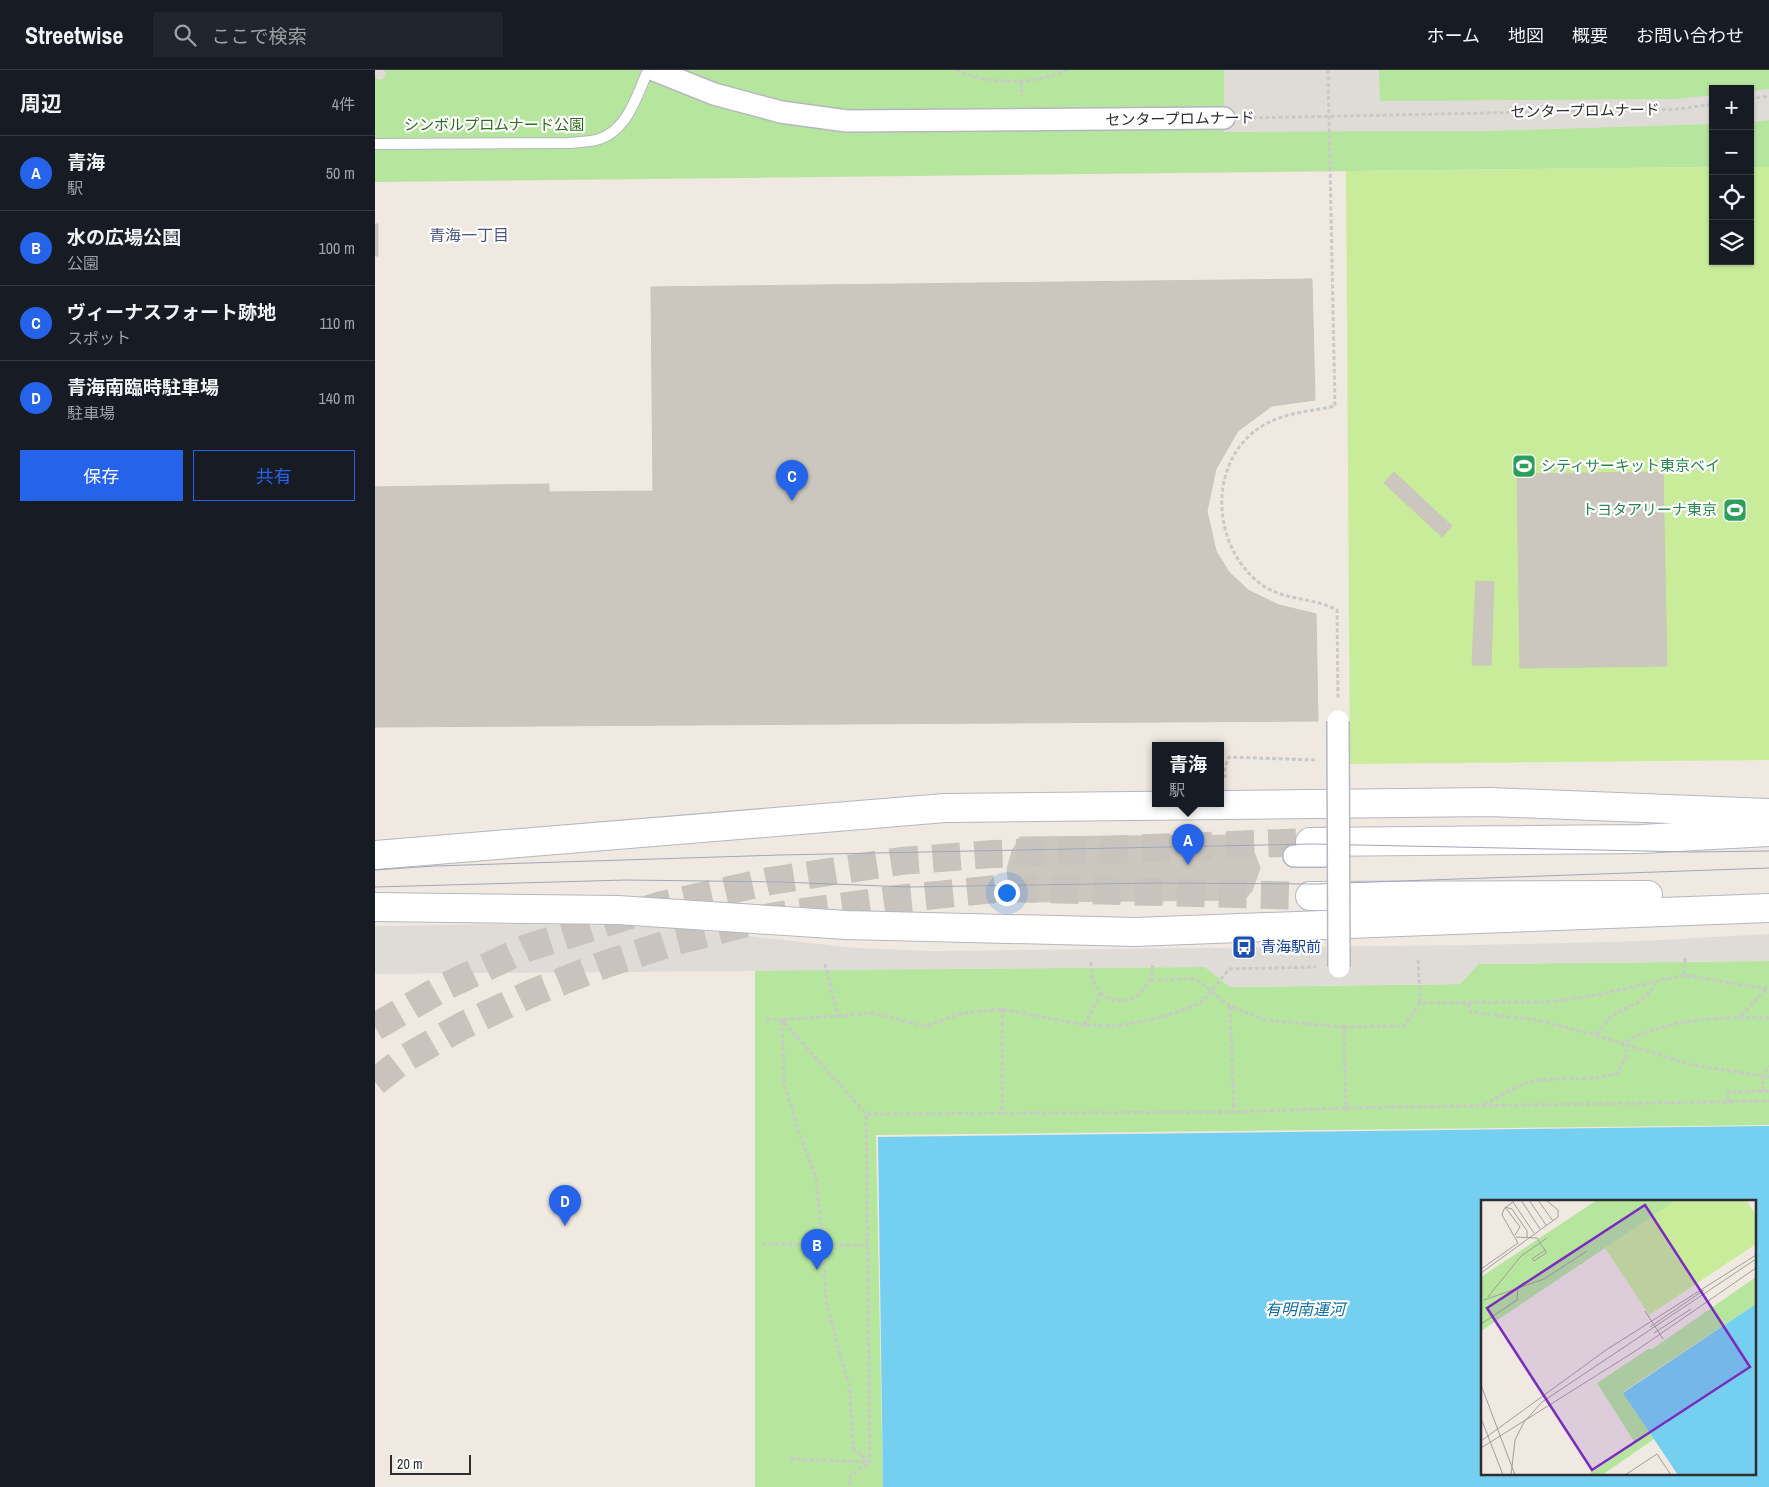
<!DOCTYPE html>
<html lang="ja">
<meta charset="utf-8">
<style>
:root{--surface:#171b24;--page:#20242c;--text:#f1f3f6;--muted:#9ea1a6;--line:#363941;--accent:#2563eb}
body{margin:0;font-family:"Archivo Narrow","Noto Sans JP",sans-serif;background:var(--page);color:var(--text)}
.controls{position:absolute;right:15px;top:15px;display:grid;overflow:hidden;border-radius:0px;box-shadow:0 1px 4px #0004}
.controls button{width:45px;height:45px;display:grid;place-items:center;padding:0;border:0;border-bottom:1px solid var(--line);background:var(--surface);color:var(--text);font:25px sans-serif}
.scale{position:absolute;left:15px;bottom:12px;width:81px;box-sizing:border-box;padding-left:5px;border:2px solid #2e2e2e;border-top:0;font-size:14px;line-height:18px;white-space:nowrap;color:#2e2e2e;-webkit-text-stroke:4px #fff;paint-order:stroke}
.you{position:absolute;left:631px;top:822px;width:18px;height:18px;margin:-12px;border:4px solid #fff;border-radius:50%;background:#1a73e8;box-shadow:0 0 0 8px #1a73e833}
.badge{display:grid;place-items:center;width:32px;height:32px;border-radius:50%;background:var(--accent);color:#fff;font-size:16px;font-weight:700}
.pin{position:absolute;translate:-50% -41px;filter:drop-shadow(0 1px 2px #0008)}
.pin::after{content:'';position:absolute;top:26px;width:18px;height:15px;background:inherit;clip-path:polygon(0 0,100% 0,50% 100%)}
.popup{position:absolute;left:777px;top:672px;width:72px;height:65px;box-sizing:border-box;display:grid;place-content:center;border-radius:0px;background:var(--surface);filter:drop-shadow(0 1px 4px #0005);font-size:16px;white-space:nowrap;color:var(--muted)}
.popup b{font-size:19px;color:var(--text)}
.popup::after{content:'';position:absolute;left:50%;top:100%;margin-left:-10px;border:10px solid transparent;border-top-color:var(--surface)}
.list{margin:0;padding:0;list-style:none}
h2{display:flex;justify-content:space-between;align-items:center;height:65px;margin:0;padding:0 20px;font-size:21px}
h2 small{font-size:16px;font-weight:400;color:var(--muted)}
.list li{display:grid;grid-template-columns:32px 1fr auto;gap:15px;align-items:center;box-sizing:border-box;height:75px;padding:0 20px;border-top:1px solid var(--line)}
.list b{display:block;font-size:19px;white-space:nowrap}
.list p{margin:0;font-size:16px;white-space:nowrap;color:var(--muted)}
.list em{font-size:16px;font-style:normal;color:var(--muted)}
.actions{display:flex;gap:10px;padding:15px 20px}
.actions a{flex:1;padding:11px 0;border:1px solid var(--accent);border-radius:0px;text-align:center;font-size:18px;color:var(--accent)}
.actions .main{background:var(--accent);color:#fff}
.icon{flex:none;width:28px;height:28px;fill:none;stroke:currentColor;stroke-width:2;stroke-linecap:round;stroke-linejoin:round}
.map{position:relative;flex:none;width:1394px;height:1417px;overflow:hidden}
header{display:flex;align-items:center;gap:30px;box-sizing:border-box;height:70px;padding:0 25px;background:var(--surface);border-bottom:1px solid var(--line)}
header strong{font-size:24px}
nav{display:flex;gap:28px;margin-inline-start:auto;font-size:18px}
.search{width:350px;height:45px;background:var(--page);display:flex;align-items:center;gap:12px;box-sizing:border-box;padding:0 18px;border-radius:0px;color:var(--muted);font-size:19px}
main{display:flex}
aside{flex:1;background:var(--surface)}
.map>svg:first-child{display:block}
.green{fill:#b6e59e}
.pitch{fill:#c9ec9a}
.plaza{fill:#dfdcd8}
.water{fill:#75cff0;fill-rule:evenodd}
.building{fill:#cbc7bf;stroke:#cbc5ba}
.lines{fill:none;stroke-linecap:round;stroke-linejoin:round}
.secondary-tunnel{stroke:#c8c4bd;stroke-width:28;stroke-dasharray:28 14;stroke-linecap:butt}
.lane-casing{stroke:#b4b7c1;stroke-width:12}
.street-casing{stroke:#b4b7c1;stroke-width:24}
.secondary-casing{stroke:#b4b7c1;stroke-width:30}
.path{stroke:#c9c9c9;stroke-width:3;stroke-dasharray:4 2.5;stroke-linecap:butt}
.lane{stroke:#fff;stroke-width:10}
.street{stroke:#fff;stroke-width:21}
.secondary{stroke:#fff;stroke-width:28}
.tram{stroke:#a3a6b8;stroke-width:1}
.street-bridge-casing{stroke:#b4b7c1;stroke-width:24;stroke-linecap:butt}
.street-bridge{stroke:#fff;stroke-width:21}
.labels{text-anchor:middle;stroke-width:4.5;stroke-linejoin:round;paint-order:stroke}
.street-label{font-size:15px;fill:#2e2e2e;stroke:#fff}
.park-label{font-size:15px;fill:#2c6e1b;stroke:#fff}
.leisure-label{font-size:15px;fill:#27864d;stroke:#fff;text-anchor:start}
.transit-label{font-size:15px;fill:#164399;stroke:#fff;text-anchor:start}
.neighbourhood-label{font-size:16px;fill:#4d5680;stroke:#fff}
.water-label{font-size:16px;font-style:italic;fill:#0d6fa3;stroke:#fff}
.inset-road{fill:none;stroke:#a29e99;stroke-width:1}
.view{fill:#7b2cbf;fill-opacity:0.15;stroke:#7b2cbf;stroke-width:2.5}
.inset-edge{fill:none;stroke:#2e2e2e;stroke-width:2.5}
</style>
<header>
<strong>Streetwise</strong>
<div class="search"><svg class="icon" aria-label="search" viewBox="0 0 24 24"><circle cx="10" cy="10" r="6"/><path d="M15 15l6 6"/></svg>ここで検索</div>
<nav><a>ホーム</a><a>地図</a><a>概要</a><a>お問い合わせ</a></nav>
</header>
<main>
<aside>
<h2>周辺<small>4件</small></h2>
<ul class="list">
<li><span class="badge">A</span><div><b>青海</b><p>駅</p></div><em>50 m</em></li>
<li><span class="badge">B</span><div><b>水の広場公園</b><p>公園</p></div><em>100 m</em></li>
<li><span class="badge">C</span><div><b>ヴィーナスフォート跡地</b><p>スポット</p></div><em>110 m</em></li>
<li><span class="badge">D</span><div><b>青海南臨時駐車場</b><p>駐車場</p></div><em>140 m</em></li>
</ul>
<div class="actions"><a class="main">保存</a><a>共有</a></div>
</aside>
<div class="map">
<svg width="1394" height="1417" viewBox="0 0 1394 1417">
<rect width="100%" height="100%" fill="#efe9e1"/>
<!-- green -->
<path class="green" d="M0,0H1394V97H1375V19H1338V97L0,112Z
M1394,891V1055L501,1065L508,1417H380V900L830,897L855,917L1085,914L1103,894Z"/>
<!-- pitch -->
<path class="pitch" d="M1338,97V191H1375V97H1394V690L975,694L971,101Z"/>
<!-- plaza -->
<path class="plaza" d="M-0.5 4a5.5 5.5 0 1 1 11 0a5.5 5.5 0 1 1-11 0Z
M849,0H1004L1005,31L1300,29L1338,25V54L1115,61L849,62Z
M1394,19V50L1375,52V21Z
M127,854L295,857L480,878L559,881L1103,875L1269,871L1394,864V891L1103,894L1085,914L855,917L830,897L0,904V856Z"/>
<!-- water -->
<path class="water" d="M1394,1056V1417H508L503,1067ZM1108,1131H1380V1403H1108Z"/>
<!-- building -->
<path class="building" d="M0,154H3V186H0Z
M937,209L940,330L897,336L863,361L841,399L832,441L841,481L854,502L873,520L904,535L941,544L943,651L0,657V417L174,414V422L278,421L276,217Z
M1019,402L1077,456L1067,467L1009,413Z
M1288,402L1292,596L1145,598L1142,404Z
M1101,511L1119,512L1116,595H1097Z
M868,765L879,782L885,798L877,821L869,830L646,832L633,809L632,799L637,781L645,767Z"/>
<g class="lines">
<!-- secondary-tunnel -->
<path class="secondary-tunnel" d="M0,957L71,916L152,878L283,836L395,811L526,791L618,784L935,772
M0,1012L29,989L87,956L157,923L228,895L298,872L400,846L522,829L631,818L935,826"/>
<!-- lane casing -->
<g class="lane-casing">
<path id="lane" d="M0,74L194,73C202,72 213,72 221,70C252,62 262,26 273,0"/>
</g>
<!-- street casing -->
<g class="street-casing">
<path id="street" d="M279,0L339,24L406,42L472,51L849,48
M919,786H962"/>
</g>
<!-- secondary casing -->
<g class="secondary-casing">
<path id="secondary" d="M935,772L1266,769L1394,762
M0,785L570,738L1115,732L1394,743
M935,826L1273,825
M0,837L243,840L471,855L760,862L1394,838"/>
</g>
<!-- path -->
<path class="path" d="M581,0C615,15 659,15 692,0
M953,0L960,336C934,342 910,342 887,356C831,391 836,478 887,515C910,531 938,527 962,540L963,628
M646,12L647,26
M1375,29L1394,26
M871,48L1304,39L1338,34
M850,708V697L854,687L940,690
M1043,890L1045,933
M716,892C714,943 775,945 778,892
M450,894L463,946L407,950L409,1013L423,1060L441,1108L448,1173L451,1231L475,1320L478,1378L495,1392L476,1405L474,1417
M1309,905L1310,886
M776,910L821,909L855,936L891,950L969,957L971,1038L1394,1031
M1093,933L1096,942L1161,950L1221,965L1317,995L1394,1007
M855,936L859,1042
M627,939V1044
M463,946L497,943L550,956L588,943L627,939L709,955L743,956L790,946L826,933L854,899L941,897
M1366,946L1392,918
M391,949L407,950L491,1044
M709,955L726,923
M969,957L1029,956L1045,933L1175,932L1222,925L1309,905L1394,919
M1221,965C1225,960 1229,954 1234,949C1251,934 1266,938 1280,914
M1388,1021L1387,1007L1394,996
M1353,1031V1022L1394,1021
M1109,1035C1126,1025 1146,1012 1166,1010C1191,1007 1221,1012 1244,1002L1252,985L1248,974C1283,949 1352,946 1394,948
M387,1174L493,1175
M415,1389L495,1392L491,1044L859,1042L971,1038"/>
<!-- lane -->
<use href="#lane" class="lane"/>
<!-- street -->
<use href="#street" class="street"/>
<!-- secondary -->
<use href="#secondary" class="secondary"/>
<!-- tram -->
<path class="tram" d="M0,800L60,796L405,785L937,774L1316,782L1394,781
M0,817L251,810L407,812L534,817L780,813L941,814L1394,798"/>
<!-- street-bridge casing -->
<g class="street-bridge-casing">
<path id="street-bridge" d="M963,651L964,897"/>
</g>
<!-- street-bridge -->
<use href="#street-bridge" class="street-bridge"/>
</g>
<!-- icons -->
<defs>
<g id="stadium-square" transform="scale(1.25)"><rect x="-9" y="-9" width="18" height="18" rx="4" fill="#2e9e5b" stroke="#fff"/><path d="M0-5a6.5 5 0 1 0 0 10a6.5 5 0 1 0 0-10ZM-3.5-1.8h7v3.6h-7Z" fill="#fff"/></g>
<g id="bus-square" transform="scale(1.25)"><rect x="-9" y="-9" width="18" height="18" rx="4" fill="#1a4fb4" stroke="#fff"/><path d="M-5-6H5V4H4V6H2V4H-2V6H-4V4H-5ZM-3.5-4V0h7V-4ZM-3.5 1.2v1.5H-2V1.2ZM2 1.2v1.5H3.5V1.2Z" fill="#fff"/></g>
</defs>
<g fill-rule="evenodd">
<use href="#stadium-square" x="1149" y="396"/>
<use href="#stadium-square" x="1360" y="440"/>
<use href="#bus-square" x="869" y="877"/>
</g>
<g class="labels">
<!-- street labels -->
<g class="street-label">
<text transform="translate(1210 41) rotate(-1)" y="5">センタープロムナード</text>
<text transform="translate(805 49) rotate(-1)" y="5">センタープロムナード</text>
</g>
<!-- park labels -->
<g class="park-label">
<text x="119" y="60">シンボルプロムナード公園</text>
</g>
<!-- leisure labels -->
<g class="leisure-label">
<text x="1166" y="401">シティサーキット東京ベイ</text>
<text x="1342" y="445" text-anchor="end">トヨタアリーナ東京</text>
</g>
<!-- transit labels -->
<g class="transit-label">
<text x="886" y="882">青海駅前</text>
</g>
<!-- neighbourhood labels -->
<g class="neighbourhood-label">
<text x="94" y="171">青海一丁目</text>
</g>
<!-- water labels -->
<g class="water-label">
<text x="930" y="1245">有明南運河</text>
</g>
</g>
<!-- overview -->
<g transform="translate(1106 1130)">
<rect width="275" height="275" fill="#efe9e1"/>
<path d="M116,0H196L0,131V77ZM275,77V104L142,192L173,239L121,275H107L154,243L116,183L167,149H171Z" fill="#b6e59e"/>
<path d="M196,0H265L275,15V44L168,115L124,48Z" fill="#c9ec9a"/>
<path d="M275,104V275H197L142,193Z" fill="#75cff0"/>
<path class="inset-road" d="M40,0L59,29M48,0L65,25M57,0L72,21M32,2L53,33M24,7L31,9L46,31V37M24,7L39,27L34,35M35,37L56,38L59,43L64,50L65,53L53,61L51,59L64,50M0,69L37,43L21,15L23,9L34,0M0,73L77,17V10L65,0M7,97L40,56L66,38M3,100L63,79L106,51M164,111L182,139M0,124L36,100L37,88M169,127L223,90M173,133L210,109M0,185L34,275M0,218L22,275M0,241L125,150L275,55M0,248L156,150L275,68M30,275L34,240L43,222L61,202L275,59M144,275L176,254L190,275"/>
<path class="view" d="M164,5L269,167L111,270L6,108Z"/>
<rect width="275" height="275" class="inset-edge"/>
</g>
</svg>
<div class="controls">
<button>+</button>
<button>−</button>
<button><svg class="icon" aria-label="locate" viewBox="0 0 24 24"><circle cx="12" cy="12" r="6"/><path d="M12 2v4M12 18v4M2 12h4M18 12h4"/></svg></button>
<button><svg class="icon" aria-label="layers" viewBox="0 0 24 24"><path d="M12 4l9 5-9 5-9-5zM3 14l9 5 9-5"/></svg></button>
</div>
<div class="scale">20 m</div>
<div class="you"></div>
<div class="pin badge" style="left:813px;top:795px">A</div>
<div class="popup"><b>青海</b>駅</div>
<div class="pin badge" style="left:442px;top:1200px">B</div>
<div class="pin badge" style="left:417px;top:431px">C</div>
<div class="pin badge" style="left:190px;top:1156px">D</div>
</div>
</main>
